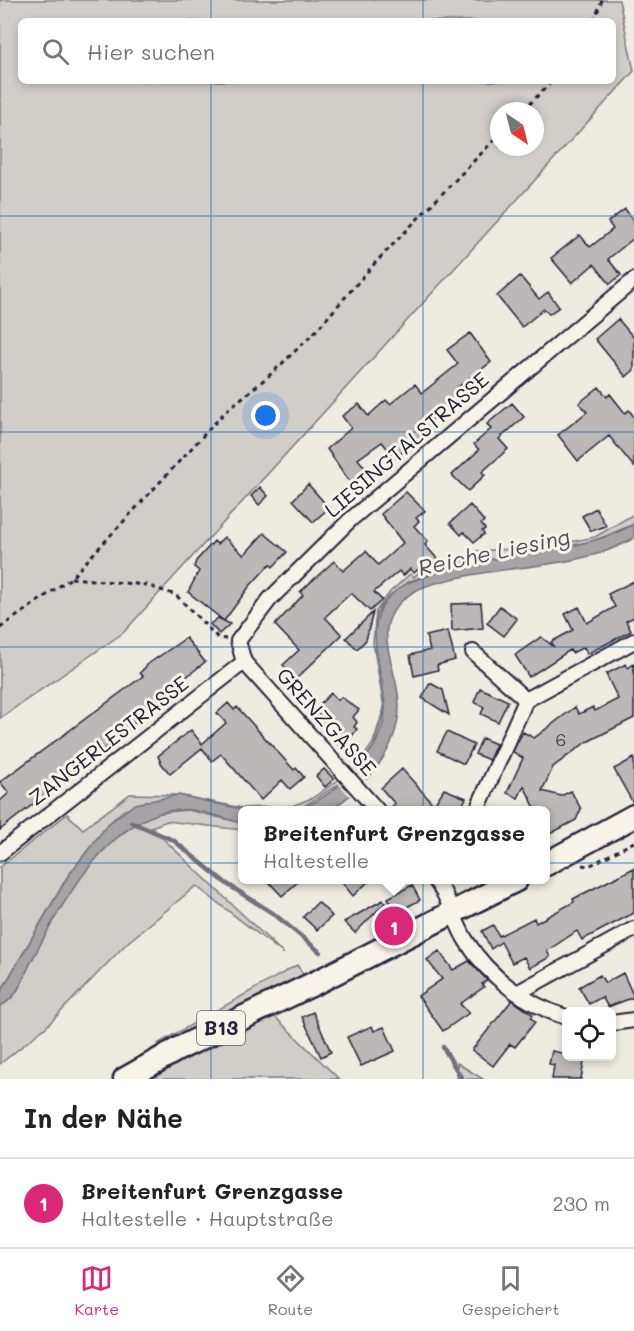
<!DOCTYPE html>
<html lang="de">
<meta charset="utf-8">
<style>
:root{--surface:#fff;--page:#f2f2f2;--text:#222;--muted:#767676;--line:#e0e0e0;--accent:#db2777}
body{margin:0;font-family:Mali,sans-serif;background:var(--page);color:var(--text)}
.controls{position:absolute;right:18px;bottom:18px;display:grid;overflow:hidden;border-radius:9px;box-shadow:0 3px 9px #0003}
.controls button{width:54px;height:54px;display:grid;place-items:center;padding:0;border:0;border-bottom:2px solid var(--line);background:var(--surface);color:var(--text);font:30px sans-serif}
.compass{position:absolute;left:490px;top:102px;width:54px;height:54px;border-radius:50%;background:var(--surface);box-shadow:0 3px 9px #0003;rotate:145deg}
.you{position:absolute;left:266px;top:416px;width:21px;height:21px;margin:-15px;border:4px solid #fff;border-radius:50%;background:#1a73e8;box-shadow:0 0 0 9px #1a73e833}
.badge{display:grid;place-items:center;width:39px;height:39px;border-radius:50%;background:var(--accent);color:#fff;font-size:20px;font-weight:700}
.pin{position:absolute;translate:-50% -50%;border:3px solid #fff;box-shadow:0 2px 6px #0006}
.popup{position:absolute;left:238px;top:806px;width:312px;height:78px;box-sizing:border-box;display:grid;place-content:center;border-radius:9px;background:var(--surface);filter:drop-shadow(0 2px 4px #0005);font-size:20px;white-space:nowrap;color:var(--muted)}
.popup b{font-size:22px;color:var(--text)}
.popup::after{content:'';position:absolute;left:50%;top:100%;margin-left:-12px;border:12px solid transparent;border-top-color:var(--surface)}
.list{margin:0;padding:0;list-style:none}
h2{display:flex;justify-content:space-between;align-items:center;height:78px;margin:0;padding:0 24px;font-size:26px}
h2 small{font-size:20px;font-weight:400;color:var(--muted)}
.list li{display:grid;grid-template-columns:39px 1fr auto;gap:18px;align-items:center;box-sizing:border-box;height:90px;padding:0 24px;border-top:2px solid var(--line)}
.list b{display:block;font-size:22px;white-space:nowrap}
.list p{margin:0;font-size:20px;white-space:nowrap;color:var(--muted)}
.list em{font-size:20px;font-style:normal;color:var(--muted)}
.icon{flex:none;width:33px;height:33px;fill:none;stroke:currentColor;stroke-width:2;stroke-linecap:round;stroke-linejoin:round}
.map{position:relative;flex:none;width:634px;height:1079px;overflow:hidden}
.search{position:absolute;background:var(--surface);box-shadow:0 3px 9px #0003;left:18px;right:18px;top:18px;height:66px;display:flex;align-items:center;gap:15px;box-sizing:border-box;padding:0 21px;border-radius:9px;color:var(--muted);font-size:22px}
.sheet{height:168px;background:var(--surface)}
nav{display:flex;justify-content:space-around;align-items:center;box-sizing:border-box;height:84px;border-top:2px solid var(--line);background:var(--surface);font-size:16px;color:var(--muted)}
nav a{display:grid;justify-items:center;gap:3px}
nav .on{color:var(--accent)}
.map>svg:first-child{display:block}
.green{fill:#d1cdc9;stroke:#7a7882;stroke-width:1.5;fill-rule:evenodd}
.water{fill:#a6a3a6;stroke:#716f7b;stroke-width:1.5}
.pier{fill:#eeebe1}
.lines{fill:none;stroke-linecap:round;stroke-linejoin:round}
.stream{stroke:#716f7b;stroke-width:4.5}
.building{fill:#bbb8b7;stroke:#22223b;stroke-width:1.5}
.minor-casing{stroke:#22223b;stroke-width:18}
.primary-casing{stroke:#22223b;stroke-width:27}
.path{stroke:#22223b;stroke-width:3;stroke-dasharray:4.5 4.5;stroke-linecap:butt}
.minor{stroke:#f7f3e8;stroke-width:14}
.primary{stroke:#f7f3e8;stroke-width:22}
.grid{fill:none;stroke:#1f6fb2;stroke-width:1.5;stroke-opacity:0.55}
.labels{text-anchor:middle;stroke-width:6;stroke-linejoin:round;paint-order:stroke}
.number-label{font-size:18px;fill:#48485a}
.shield{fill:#f7f3e8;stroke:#62616f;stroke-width:1.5}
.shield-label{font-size:20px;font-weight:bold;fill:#22223b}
.street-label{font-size:21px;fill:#22223b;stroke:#f7f3e8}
.water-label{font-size:22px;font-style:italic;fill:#504f60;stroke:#f7f3e8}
</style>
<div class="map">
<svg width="634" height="1079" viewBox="0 0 634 1079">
<rect width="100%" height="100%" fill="#eeebe1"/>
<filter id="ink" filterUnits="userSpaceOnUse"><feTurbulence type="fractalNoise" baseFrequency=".0167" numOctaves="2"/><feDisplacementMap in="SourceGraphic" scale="12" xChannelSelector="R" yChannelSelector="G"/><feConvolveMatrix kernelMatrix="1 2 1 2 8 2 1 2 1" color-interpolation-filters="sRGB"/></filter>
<g filter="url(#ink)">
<!-- green -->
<path class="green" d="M0,0H619L634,71L123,633L0,718ZM21,21H613V81H21ZM499,111H535V147H499Z
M634,514V524L594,541L452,567L410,581L391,595L380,608L376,616V656L385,710L374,746L361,764L336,786L298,810H240L178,795L124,810L108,824L68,876L0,993V867L67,814L83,829L130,794L178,795L242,808L292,806L312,798L356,768L373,743L384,708L373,643L376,611L390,592L410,574L414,577L425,566L433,574L443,565L463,560L475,551L546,547L595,537Z
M188,810L242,823V830L167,821L151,827L284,954L196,886L127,943L46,1027L0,1064V1006C19,997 22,979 31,962C59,907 95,837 157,814C166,811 178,811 188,810Z
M297,965L307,980L166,1043H159Z
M272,1014L339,1079H138Z
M457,1063L483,1079H457Z"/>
<!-- water -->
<path class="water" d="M634,524V538C583,569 510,564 452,579C435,583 416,587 403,600C368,631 400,669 399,707C398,750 367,784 335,807L329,810H298C336,794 385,753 385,707C384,670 360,625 391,595C404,582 419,579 436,573C500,550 574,557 634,524Z
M178,795L246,810H243L242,823C225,819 206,811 189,810C114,804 60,906 31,962C22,979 19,997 0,1006V993L68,876L108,824L135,804Z"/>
<!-- pier -->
<path class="pier" d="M354,766L369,783L352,799L337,782Z"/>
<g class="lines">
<!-- stream -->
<path class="stream" d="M131,822L173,840L227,884L274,914L320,952
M443,1047L462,1079"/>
</g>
<!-- building -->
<path class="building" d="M625,209L634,221V238L608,259L621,275L610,284L594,264L572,283L551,258L580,235L590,247L613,229L608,222Z
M520,276L539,299L548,292L559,307L549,314L544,309L522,327L497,296Z
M618,319L634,338V370L626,377L595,339Z
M470,333L491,362L457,388L462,395L430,421L435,427L395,458L382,442L358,459L370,474L354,488L327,449L351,428L342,416L359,404L368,416L386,400L390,404L415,384L422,393L458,364L447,350Z
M599,387L607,397L610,394L625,413L629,410L634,417V467L609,436L578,461L558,435L587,412L579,403Z
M512,403L524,417L499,439L508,449L482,472L485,475L468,491L452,475L479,450L474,444L491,429L487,424Z
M308,484L329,508L313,522L293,500Z
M260,487L268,496L259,505L251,496Z
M406,492L425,511L416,518L419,521L414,526L428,541L425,545L441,563L432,572L424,564L414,573L410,569L403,576L399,571L374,592L382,600L370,611L351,593L325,617L342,635L296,679L283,665L299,650L275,625L303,595L300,592L334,561L343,571L366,551L378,565L403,543L381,514Z
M470,505L484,521L481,524L485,529L482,531L484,534L474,542L464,532L461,535L450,523Z
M596,508L606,526L591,531L582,516Z
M264,533L287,552L273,567L270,564L249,587L224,621L188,592L199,571L194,567L196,561L214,541L217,544L224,537L244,555Z
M634,581V617L626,621L631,631L587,654L584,647L572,653L570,650L529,677L515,655L541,637L554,647L551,642L573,630L565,614L579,607L587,623L615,607L608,594Z
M481,603L483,628L452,631L451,604Z
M500,606L517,619L504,636L487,623Z
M373,612L366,640L357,649L346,638Z
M218,618L230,624L219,634L210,624Z
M448,631L455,660L437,665L438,670L414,676L410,655L430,650L426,636Z
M186,638L205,662L134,719L135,722L127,731L0,830V801L9,793L0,782L143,676L140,673L148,664Z
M626,664L628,668L634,664V718L585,743L553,767L542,791L561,796L571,791L581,809L576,820L546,836V810H536L524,786L518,798L507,793L523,758L513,752L517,743L523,732L534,738L575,707L579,714L593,707L595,711L618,699L606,674Z
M430,683L443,690L449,715L422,698Z
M480,688L508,701L498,722L481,714L484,707L474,702Z
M331,693L338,700L341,697L359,710L353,717L357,722L354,727L357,729L343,749L331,736L335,733L317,713L321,709L318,706Z
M228,703L234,710L237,707L294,770L296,768L304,777L290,789L282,780L261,800L221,754L212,761L202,748L170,774L161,763L158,756L191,730L202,744L226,723L217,713Z
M447,732L474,745L464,764L437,751Z
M482,738L496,744L489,760L475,754Z
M634,758V803H633L614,769Z
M324,769L334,779L325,787L316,776Z
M402,769L434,805L444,789L466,798L460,810H387L395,804L381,788Z
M634,868V913L582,940L577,931L547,951L550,957L530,968L524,957L512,963L501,942L491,949L482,931L493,925L499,936L534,918L536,923L574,902L573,899Z
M266,879H301L282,896Z
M339,879H371L353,896Z
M412,885L420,900L396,913L388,898Z
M383,900L385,903L355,933L344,922Z
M318,902L332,916L317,930L303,917Z
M439,951L453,970L469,961L487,980L482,984L484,987L460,1004L469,1013L443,1031L418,996L442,979L427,960Z
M623,973L634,997L608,1007L602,997L589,1004L579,987L600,975L605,983Z
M512,1000L533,1015L531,1018L535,1022L515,1047L510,1044L493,1066L472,1050Z
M313,1012L331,1052L321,1057L302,1017Z
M372,1026L374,1031L384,1027L395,1051L361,1066L347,1037Z
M552,1051L567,1054V1056H585L581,1079H552L554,1065L549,1064Z"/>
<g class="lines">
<!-- minor casing -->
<g class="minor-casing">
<path id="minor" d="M473,652L526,700
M377,810L244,662L238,641L270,599L350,520L634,280
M477,810L526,700L634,641
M0,853L244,662
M435,880C450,897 454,922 467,942C489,977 527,1005 566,1017
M517,993L634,929
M612,1023L634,1020"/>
</g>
<!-- primary casing -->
<g class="primary-casing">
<path id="primary" d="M546,864L634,816
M125,1079L178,1049L319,981L516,880"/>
</g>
<!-- path -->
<path class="path" d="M594,21L602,0
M523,111L552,81
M71,578L146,585L176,595L218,638L226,639
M0,628L71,578L226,411L271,374L314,333L375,263L499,135
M582,865L589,866L634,842"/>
<!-- minor -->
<use href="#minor" class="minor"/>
<!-- primary -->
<use href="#primary" class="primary"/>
</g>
</g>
<!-- grid -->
<path class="grid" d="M211,0V21M423,0V21M211,81V1079M423,81V1079M0,216H634M0,432H634M0,647H634M0,863H634"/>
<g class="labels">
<!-- number labels -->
<g class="number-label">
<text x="561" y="746">6</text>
</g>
<!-- shield labels -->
<rect class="shield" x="197" y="1011" width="48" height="34" rx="4.5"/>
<g class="shield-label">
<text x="221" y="1035">B13</text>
</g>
<!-- street labels -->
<g class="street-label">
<text transform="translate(407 445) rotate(-41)" y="7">LIESINGTALSTRASSE</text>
<text transform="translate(326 722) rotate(48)" y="7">GRENZGASSE</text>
<text transform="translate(109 741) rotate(-38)" y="7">ZANGERLESTRASSE</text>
</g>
<!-- water labels -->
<g class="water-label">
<text transform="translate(494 552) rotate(-12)" y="8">Reiche Liesing</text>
</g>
</g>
</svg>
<div class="controls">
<button><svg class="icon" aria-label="locate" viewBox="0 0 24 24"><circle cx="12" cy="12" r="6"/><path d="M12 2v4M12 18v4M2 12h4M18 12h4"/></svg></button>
</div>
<svg class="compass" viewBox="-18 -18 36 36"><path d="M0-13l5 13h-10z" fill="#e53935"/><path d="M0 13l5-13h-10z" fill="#767676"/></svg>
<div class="you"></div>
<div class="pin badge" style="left:394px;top:926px">1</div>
<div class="popup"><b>Breitenfurt Grenzgasse</b>Haltestelle</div>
<div class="search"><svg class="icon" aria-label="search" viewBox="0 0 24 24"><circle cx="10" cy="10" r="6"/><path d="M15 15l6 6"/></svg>Hier suchen</div>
</div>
<section class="sheet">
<h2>In der Nähe<small></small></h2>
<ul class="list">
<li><span class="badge">1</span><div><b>Breitenfurt Grenzgasse</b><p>Haltestelle · Hauptstraße</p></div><em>230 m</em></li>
</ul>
</section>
<nav>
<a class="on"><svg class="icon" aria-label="map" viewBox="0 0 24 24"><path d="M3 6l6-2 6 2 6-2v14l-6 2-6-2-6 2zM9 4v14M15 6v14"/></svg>Karte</a>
<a><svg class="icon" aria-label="directions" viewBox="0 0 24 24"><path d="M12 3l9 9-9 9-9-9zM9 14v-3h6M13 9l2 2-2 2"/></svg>Route</a>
<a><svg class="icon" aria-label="saved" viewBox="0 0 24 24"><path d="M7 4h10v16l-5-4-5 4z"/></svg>Gespeichert</a>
</nav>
